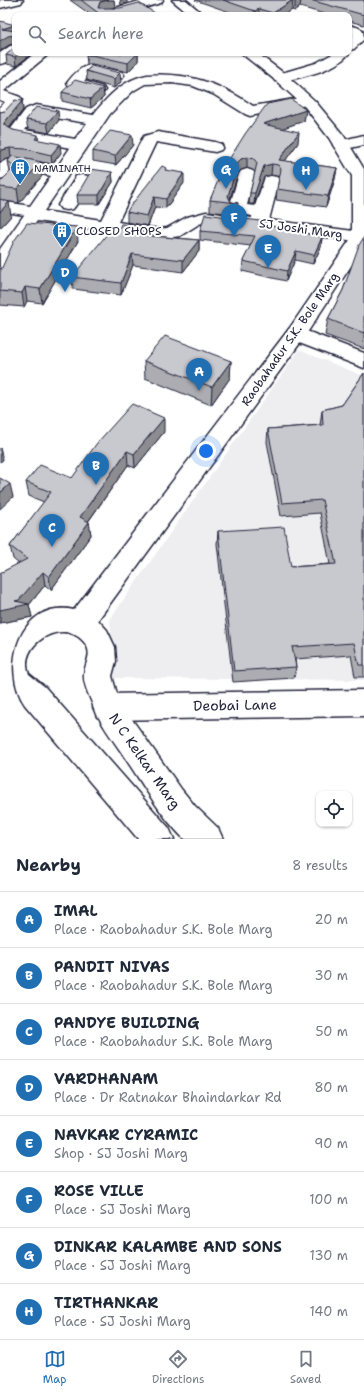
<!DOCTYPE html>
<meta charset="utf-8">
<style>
:root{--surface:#fff;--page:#f6f6f7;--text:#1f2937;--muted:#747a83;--line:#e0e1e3;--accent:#1f6fb2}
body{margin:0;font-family:"Shantell Sans",sans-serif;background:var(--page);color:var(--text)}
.controls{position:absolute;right:12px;bottom:12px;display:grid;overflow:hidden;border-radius:8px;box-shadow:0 1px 3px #0004}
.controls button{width:36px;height:36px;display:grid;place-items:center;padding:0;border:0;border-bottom:1px solid var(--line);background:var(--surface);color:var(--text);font:20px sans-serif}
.you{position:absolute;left:206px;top:451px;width:14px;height:14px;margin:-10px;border:3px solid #fff;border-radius:50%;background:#1a73e8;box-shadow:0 0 0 6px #1a73e833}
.badge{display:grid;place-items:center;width:26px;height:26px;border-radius:50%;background:var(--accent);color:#fff;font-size:13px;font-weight:700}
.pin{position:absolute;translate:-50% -33px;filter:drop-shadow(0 1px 2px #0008)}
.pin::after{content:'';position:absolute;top:21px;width:14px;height:12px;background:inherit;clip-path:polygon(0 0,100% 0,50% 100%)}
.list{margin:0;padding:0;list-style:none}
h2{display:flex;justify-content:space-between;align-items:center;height:52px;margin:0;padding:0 16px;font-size:17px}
h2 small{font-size:13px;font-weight:400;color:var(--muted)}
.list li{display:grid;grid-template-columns:26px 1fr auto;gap:12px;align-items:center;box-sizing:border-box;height:56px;padding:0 16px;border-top:1px solid var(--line)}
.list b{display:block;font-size:15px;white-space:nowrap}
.list p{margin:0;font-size:13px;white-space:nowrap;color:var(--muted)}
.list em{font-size:13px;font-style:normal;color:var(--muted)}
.icon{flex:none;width:22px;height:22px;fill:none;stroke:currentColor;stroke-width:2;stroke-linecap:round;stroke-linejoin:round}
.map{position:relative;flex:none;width:364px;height:839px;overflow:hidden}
.search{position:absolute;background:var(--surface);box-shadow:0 1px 3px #0004;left:12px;right:12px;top:12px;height:44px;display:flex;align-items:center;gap:10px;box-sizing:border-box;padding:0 14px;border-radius:8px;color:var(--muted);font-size:15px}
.sheet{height:500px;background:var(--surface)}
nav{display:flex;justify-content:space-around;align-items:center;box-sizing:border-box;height:56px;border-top:1px solid var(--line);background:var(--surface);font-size:11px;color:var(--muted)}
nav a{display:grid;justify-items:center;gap:2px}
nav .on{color:var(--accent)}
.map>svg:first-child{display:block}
.built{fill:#eeeef1}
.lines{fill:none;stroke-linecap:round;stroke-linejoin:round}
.street-casing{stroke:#22223b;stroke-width:3}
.primary-casing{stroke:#22223b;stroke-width:3}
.street{fill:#fff;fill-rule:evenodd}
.primary{fill:#fff;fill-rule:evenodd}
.wall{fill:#acacb2;stroke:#22223b}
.shaded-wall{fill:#8c8c91;stroke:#22223b}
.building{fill:#c8c8cf;stroke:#22223b}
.labels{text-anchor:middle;stroke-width:4;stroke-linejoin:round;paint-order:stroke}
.far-poi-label{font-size:10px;fill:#22223b;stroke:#fff;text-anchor:start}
.street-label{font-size:12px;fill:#22223b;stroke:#fff}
.poi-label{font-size:12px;fill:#22223b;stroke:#fff;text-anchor:start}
.near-street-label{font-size:14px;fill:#22223b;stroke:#fff}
</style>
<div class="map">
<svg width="364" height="839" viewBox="0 0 364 839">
<rect width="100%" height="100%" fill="#fff"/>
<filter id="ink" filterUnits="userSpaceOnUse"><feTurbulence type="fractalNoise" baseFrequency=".025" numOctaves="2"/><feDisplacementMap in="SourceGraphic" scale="8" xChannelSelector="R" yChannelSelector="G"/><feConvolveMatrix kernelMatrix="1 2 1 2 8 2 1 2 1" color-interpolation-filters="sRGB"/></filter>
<g filter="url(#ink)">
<!-- built -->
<path class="built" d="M299,350L364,376V680L114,678L110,619Z"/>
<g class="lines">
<!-- street casing -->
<g class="street-casing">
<path id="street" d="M0,0H23L21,3L0,8Z
M143,0H163L161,3L120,15H100L101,12Z
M349,25C360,28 364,28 364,39L354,49L349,50V39L353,35L349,34Z
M15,45V53H18L5,63L0,64V53L10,46Z
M35,53H50L4,91L20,97L22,100L5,119L0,121V107L5,102L0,100V81Z
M334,53H349C336,71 300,77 280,82L275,81L273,78L275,75L316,63Z
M90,65L122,72L124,75L122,78L117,79L91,74L84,81L103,87L105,90L103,93L98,94L69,86L67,83C73,75 80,67 90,65Z
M147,75C187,72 220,83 253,106L306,97L311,98L313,101L311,104L306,105L250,116L245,114L213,94L193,86L172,83L145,84L133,91L110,114L44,211L101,220L142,139L144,136L158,132L215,142L221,144L223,147L221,150L215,152L156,142L118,222L159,229L167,228L187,217L206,212L252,218V216L232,212L229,208L239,174L241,171L247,169L253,171L255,174L247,205L255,206L265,177L271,176L277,177L279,181L269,220L361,232H364V242L206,222L199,224L180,236L159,239L37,221L7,266L0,268V249L24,215L0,211V201L30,206L51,176L14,168L6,177L0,179V164C10,153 43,164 57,167L70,148L10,136L7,133L10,130L26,109L36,105L93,115C107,97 124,79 147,75ZM36,115H37L87,123L75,139L25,130Z
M364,135V145L341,150L335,148L333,145L335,142Z
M82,175L88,176L90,180L76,205L73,209L67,210L61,209L58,205L74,180L76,176Z
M296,327L364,353V368L289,339L286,334L289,329Z
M364,690V716L107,720L97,717L93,707L97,697L107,694Z"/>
</g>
<!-- primary casing -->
<g class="primary-casing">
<path id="primary" d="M172,0H186L204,15H190Z
M241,53H257L285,74L315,101L344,136L364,169V246L303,339L98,620L107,630L115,647L116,661L112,676L119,701L182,790L195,806L218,828L223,839H184C160,815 144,786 125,758C112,738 98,721 90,698C87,691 83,682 84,674C85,661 95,653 82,640C61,618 17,645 29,674L45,687L169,828L174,839H138L25,705C0,669 19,598 74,610L289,329L352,237V176L329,138L305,107L275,80Z"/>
</g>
<!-- street -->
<use href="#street" class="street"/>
<!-- primary -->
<use href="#primary" class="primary"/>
</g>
<!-- wall -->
<path class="wall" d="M70,0H114L115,7L110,8L158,15H91Z
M195,0H364V25L349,21V15H328L300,7L295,11L292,10L284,15H238Z
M15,53H33L16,66L7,64L6,55Z
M138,53V61L128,72L92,64H87L86,55Z
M92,66L121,82L114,88L87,80L86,71Z
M103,88L104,97L91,108L62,101V92Z
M22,101L23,110L9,128L13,130L39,140L61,153L52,164L24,159L42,176L19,203L4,201L11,216L0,228V182L10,172L8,161L11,158L4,160L0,162V112L5,111Z
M306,110L304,121L282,128L298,143L285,161L337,168L335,179L326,207L276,200L277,189L279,178L277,176L271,175L264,177L254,204H249L250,193L255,172L253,170L247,168L241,170L238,173L230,200L231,202L238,203L237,215L210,211V200L228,161Z
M26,120H59L49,133L28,129Z
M133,145L116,165L93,161V151Z
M166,170L184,183L166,208L155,207L148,226L127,222V212Z
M112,172L113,182L99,204H78L77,195Z
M268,222L267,225L322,237L321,247L313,264L295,260L286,281L242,271L243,261L251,246L200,240V231Z
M143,235L199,240V251L183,272L133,265L121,295L73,289L72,277Z
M364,237V349L325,335L328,319L343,290Z
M78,241L42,303L27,301L24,307L0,305V272Z
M144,361H231L230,378L211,405L145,378Z
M364,373V677H355L351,655L295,659L296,667L294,678L233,682L217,544L218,531L291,567L330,564L320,513L281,516L267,442L268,429L320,425L322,410L342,405Z
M164,432L135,468L128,465L88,522H89L91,535L51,590L45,585L29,605L32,617L0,623V573L19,564L13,559L10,546L44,502L29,496L26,482L72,478Z"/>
<!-- shaded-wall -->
<path class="shaded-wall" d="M108,0H114L115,7L101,11L98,8L100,2Z
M120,0H127V3L121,5Z
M293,0L292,10L284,15H272L273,13Z
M297,0H301L300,7L295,11V1Z
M259,9V15H255V11Z
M15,25V44L9,45L0,51V41L2,29Z
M20,53H33L16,66L15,57Z
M138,53V61L128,72V63Z
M120,73L121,82L114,88V79Z
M103,88L104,97L91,108L90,99Z
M22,101L23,110L6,132L4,123Z
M306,110L304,121L263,135V124Z
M58,111L59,120L49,133L47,123Z
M299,132L298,143L280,168L279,160Z
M38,135L39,144L35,139Z
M132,135L133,145L116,165L115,156Z
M60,144L61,153L52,164L51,155Z
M10,148L11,158L4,160L0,162V152L2,150Z
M247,157V168L241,170L238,173L229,202L228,196L238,162L241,159Z
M41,162L42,176L19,203L17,189Z
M272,164L271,175L264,177L254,204L255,193L264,166Z
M337,168L335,179L326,207L328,196Z
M112,172L113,182L99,204V195Z
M184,173V183L166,208V199Z
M154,197L155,207L148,226L147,216Z
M9,202L11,216L0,228V212Z
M77,227L78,241L42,303L40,289Z
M142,227L143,238L139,235Z
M322,237L321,247L313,264L314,255Z
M199,240V251L183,272V260Z
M296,251L295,260L286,281L287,271Z
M132,254L133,265L121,295V283Z
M25,287L27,301L24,307L22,293Z
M231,361L230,378L211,405L212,387Z
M164,418V432L135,468L134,454Z
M0,448L3,460L0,462Z
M127,451L128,465L82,530L80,517Z
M10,484L13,497L0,509V493Z
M89,522L91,535L51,590L49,577Z
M43,572L45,585L29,605L32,617L0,623V610L15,601Z"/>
<!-- building -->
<path class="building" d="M81,0H108L100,2L98,8H120L139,3L158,15H101Z
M223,0H297L295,1L293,0L273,13L259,9L255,11Z
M310,0H364V15Z
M0,21L15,25L2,29L15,31V38V35L8,36L0,41Z
M15,47V53H20L15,57L6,55Z
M89,53H138L128,63L92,55H86Z
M92,66L120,73L114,79L86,71Z
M75,80L103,88L90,99L62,92Z
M291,99L306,110L263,124L299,132L279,160L337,168L328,196L277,189L281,169L278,165L272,164L264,166L255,193H250L257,163L254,159L247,157L241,159L238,162L228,196L231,202L238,203L210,200L226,161H228L245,134L267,104Z
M15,100L22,101L4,123V125L13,130L38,135L35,139L60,144L51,155L26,149L10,148L2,150L0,152V112L5,111Z
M36,107L58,111L47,123L26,120Z
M110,131L132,135L115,156L93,151Z
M12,156L41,162L17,189L0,187V182L15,167L8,161Z
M162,166L166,168L165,170L184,173L166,199L154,197L147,216L127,212L129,208Z
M90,169L112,172L99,195H77L91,171Z
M0,199L9,202L0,212Z
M205,214L268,222L267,225L322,237L314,255L296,251L287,271L243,261L255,236L200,231Z
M27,223L77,227L40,289L25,287L22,293L0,291V272L14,241Z
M121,224L142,227L139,235L199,240L183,260L132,254L121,283L72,277L108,233H117Z
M364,237V333L328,319L343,290L359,245Z
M165,336L231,361L212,387L144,361Z
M364,373V665H359L354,643L292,647L296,667L234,671L218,531L284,527L291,567L336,564L322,500L282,503L268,429L323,425L322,410L342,405Z
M132,404L164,418L134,454L127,451L80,517L89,522L49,577L43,572L19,600L15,601L29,604L0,610V573L27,559L10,546L51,492L26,482L40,465L72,478L97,443Z
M0,478L10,484L0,493Z"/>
</g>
<!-- icons -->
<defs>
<g id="building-pin" transform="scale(1)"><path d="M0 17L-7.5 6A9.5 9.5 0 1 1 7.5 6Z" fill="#1f6fb2" stroke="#fff"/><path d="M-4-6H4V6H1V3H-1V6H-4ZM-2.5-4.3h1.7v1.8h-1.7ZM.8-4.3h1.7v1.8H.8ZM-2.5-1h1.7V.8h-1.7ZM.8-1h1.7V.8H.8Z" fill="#fff"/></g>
</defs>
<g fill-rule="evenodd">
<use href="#building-pin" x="20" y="168"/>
<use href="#building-pin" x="62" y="231"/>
</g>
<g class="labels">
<!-- far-poi labels -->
<g class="far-poi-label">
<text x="34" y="172">NAMINATH</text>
</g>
<!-- street labels -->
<g class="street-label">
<text transform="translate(301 229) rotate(8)" y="4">SJ Joshi Marg</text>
<text transform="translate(290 339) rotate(-55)" y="4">Raobahadur S.K. Bole Marg</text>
</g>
<!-- poi labels -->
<g class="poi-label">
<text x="76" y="235">CLOSED SHOPS</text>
</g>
<!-- near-street labels -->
<g class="near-street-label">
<text transform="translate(235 705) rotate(-1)" y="5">Deobai Lane</text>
<text transform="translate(145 761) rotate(55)" y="5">N C Kelkar Marg</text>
</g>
</g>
</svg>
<div class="controls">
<button><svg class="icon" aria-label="locate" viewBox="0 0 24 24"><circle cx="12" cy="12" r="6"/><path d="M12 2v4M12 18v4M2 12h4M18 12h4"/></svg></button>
</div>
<div class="you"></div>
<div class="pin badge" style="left:199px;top:391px">A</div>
<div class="pin badge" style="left:96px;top:485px">B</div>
<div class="pin badge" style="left:52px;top:547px">C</div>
<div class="pin badge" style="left:65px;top:292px">D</div>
<div class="pin badge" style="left:268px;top:268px">E</div>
<div class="pin badge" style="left:234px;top:237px">F</div>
<div class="pin badge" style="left:226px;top:189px">G</div>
<div class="pin badge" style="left:306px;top:190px">H</div>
<div class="search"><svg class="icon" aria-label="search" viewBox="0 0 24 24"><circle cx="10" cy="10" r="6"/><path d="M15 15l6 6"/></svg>Search here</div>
</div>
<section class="sheet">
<h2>Nearby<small>8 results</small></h2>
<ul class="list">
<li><span class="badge">A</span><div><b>IMAL</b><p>Place · Raobahadur S.K. Bole Marg</p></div><em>20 m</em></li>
<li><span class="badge">B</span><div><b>PANDIT NIVAS</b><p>Place · Raobahadur S.K. Bole Marg</p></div><em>30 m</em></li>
<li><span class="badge">C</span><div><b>PANDYE BUILDING</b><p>Place · Raobahadur S.K. Bole Marg</p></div><em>50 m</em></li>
<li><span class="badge">D</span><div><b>VARDHANAM</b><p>Place · Dr Ratnakar Bhaindarkar Rd</p></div><em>80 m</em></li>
<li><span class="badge">E</span><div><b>NAVKAR CYRAMIC</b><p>Shop · SJ Joshi Marg</p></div><em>90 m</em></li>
<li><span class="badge">F</span><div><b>ROSE VILLE</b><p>Place · SJ Joshi Marg</p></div><em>100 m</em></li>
<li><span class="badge">G</span><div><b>DINKAR KALAMBE AND SONS</b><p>Place · SJ Joshi Marg</p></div><em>130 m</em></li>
<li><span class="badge">H</span><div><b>TIRTHANKAR</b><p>Place · SJ Joshi Marg</p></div><em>140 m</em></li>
</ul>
</section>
<nav>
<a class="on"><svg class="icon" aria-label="map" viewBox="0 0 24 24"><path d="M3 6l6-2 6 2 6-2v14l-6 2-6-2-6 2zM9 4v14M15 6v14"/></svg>Map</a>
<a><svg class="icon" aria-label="directions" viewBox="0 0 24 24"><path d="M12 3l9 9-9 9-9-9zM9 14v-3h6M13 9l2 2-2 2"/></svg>Directions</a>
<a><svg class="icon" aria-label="saved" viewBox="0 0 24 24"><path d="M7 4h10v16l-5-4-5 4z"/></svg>Saved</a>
</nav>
